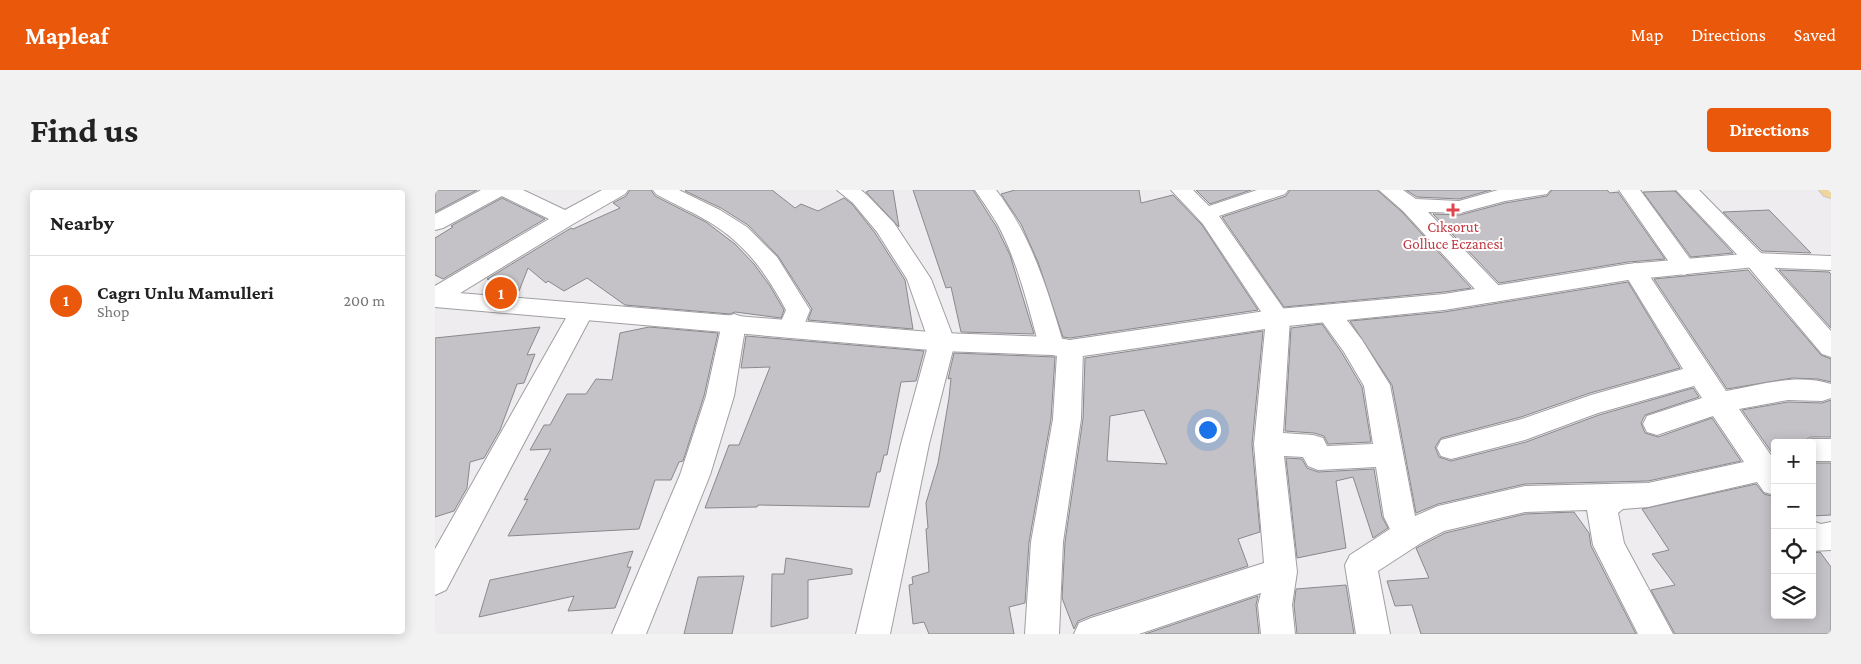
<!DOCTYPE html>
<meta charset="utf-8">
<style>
:root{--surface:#fff;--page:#f2f2f2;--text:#222;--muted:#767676;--line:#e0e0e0;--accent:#ea580c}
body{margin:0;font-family:"Crimson Pro",serif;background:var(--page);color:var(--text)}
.controls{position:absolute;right:15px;bottom:15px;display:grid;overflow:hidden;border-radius:5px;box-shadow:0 2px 12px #0003}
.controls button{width:45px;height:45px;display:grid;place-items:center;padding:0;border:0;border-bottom:1px solid var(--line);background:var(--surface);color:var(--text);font:25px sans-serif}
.you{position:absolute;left:772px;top:239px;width:18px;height:18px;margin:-12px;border:4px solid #fff;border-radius:50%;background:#1a73e8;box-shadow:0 0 0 8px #1a73e833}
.badge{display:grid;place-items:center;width:32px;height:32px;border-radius:50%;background:var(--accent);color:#fff;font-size:16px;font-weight:700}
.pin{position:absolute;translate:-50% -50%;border:2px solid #fff;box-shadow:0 1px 5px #0006}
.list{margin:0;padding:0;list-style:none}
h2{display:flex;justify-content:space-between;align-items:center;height:65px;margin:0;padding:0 20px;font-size:21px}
h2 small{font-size:16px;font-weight:400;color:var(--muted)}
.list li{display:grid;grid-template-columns:32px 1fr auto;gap:15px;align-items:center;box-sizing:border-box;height:90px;padding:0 20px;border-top:1px solid var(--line)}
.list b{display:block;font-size:19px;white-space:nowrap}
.list p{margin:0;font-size:16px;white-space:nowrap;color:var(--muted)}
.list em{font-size:16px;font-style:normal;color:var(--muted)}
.icon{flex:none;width:28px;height:28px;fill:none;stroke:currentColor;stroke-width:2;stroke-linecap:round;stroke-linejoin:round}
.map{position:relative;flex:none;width:1396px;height:444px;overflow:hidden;border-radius:5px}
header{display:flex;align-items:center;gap:30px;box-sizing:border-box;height:70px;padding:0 25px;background:var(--accent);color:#fff}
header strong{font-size:24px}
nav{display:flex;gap:28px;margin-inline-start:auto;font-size:18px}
.intro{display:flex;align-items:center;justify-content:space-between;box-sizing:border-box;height:120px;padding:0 30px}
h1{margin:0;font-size:35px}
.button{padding:12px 22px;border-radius:5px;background:var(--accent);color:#fff;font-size:18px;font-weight:700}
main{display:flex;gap:30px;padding:0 30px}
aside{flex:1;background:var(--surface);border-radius:5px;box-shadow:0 2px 12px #0003}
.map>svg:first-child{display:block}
.building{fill:#c4c2c6;stroke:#89888b;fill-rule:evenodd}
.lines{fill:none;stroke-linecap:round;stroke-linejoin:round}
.minor-casing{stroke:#a09ea2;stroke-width:2}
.tertiary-casing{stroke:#a09ea2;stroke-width:2}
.primary-casing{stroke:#c8c8c8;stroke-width:2}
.minor{fill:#fff;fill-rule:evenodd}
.tertiary{fill:#fff;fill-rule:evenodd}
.primary{fill:#efd69a;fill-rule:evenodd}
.health-dot{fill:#e0444e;stroke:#fff;stroke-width:2}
.labels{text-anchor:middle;stroke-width:4;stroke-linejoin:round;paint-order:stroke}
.far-health-label{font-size:15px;fill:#be3a42;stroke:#fff}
</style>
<header>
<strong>Mapleaf</strong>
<nav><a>Map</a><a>Directions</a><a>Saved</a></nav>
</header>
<div class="intro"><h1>Find us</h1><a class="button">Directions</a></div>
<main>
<aside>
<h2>Nearby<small></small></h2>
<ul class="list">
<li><span class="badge">1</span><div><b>Cagrı Unlu Mamulleri</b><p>Shop</p></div><em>200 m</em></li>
</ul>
</aside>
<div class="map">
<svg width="1396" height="444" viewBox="0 0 1396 444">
<rect width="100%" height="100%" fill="#eeecef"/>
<!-- building -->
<path class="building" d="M0,0H42L0,22Z
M195,0H216L220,6L271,32L300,54L319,74L335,96L349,120L346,128L300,122L295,124L190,115L152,88L129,101L113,91L111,93L93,78L84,101L52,89L136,38L138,39L185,18L178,13L191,6Z
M251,0H337L360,18L366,14L383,21L409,8L417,14L440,43L470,90L478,139L373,130L377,119L343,66L313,35L286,18L250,1Z
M435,0H458L464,37L431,2Z
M478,0H538L561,36L575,65L599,144L526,142L516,97L511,98Z
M580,0H704L706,13L738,5L767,35L823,120L635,148L628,147L603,72L586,34L566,4Z
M761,0H816L775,14Z
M855,0H942L967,22L1036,98L1009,102L849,117L787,27L851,6Z
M971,0H1056L1024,9L982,7Z
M1117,0H1172L1175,3L1183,2L1230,69L1193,72L1064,93L998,24L1025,25L1070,13L1112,6Z
M1239,1H1240L1298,63L1256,67L1208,2Z
M67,8L110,29L8,89L0,85V48L18,37L16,36Z
M1334,20L1376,63L1327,61L1288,22Z
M1313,80L1386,165L1396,169V192L1383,189L1357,188L1292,199L1219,89Z
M1344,80L1394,82L1396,84V138Z
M1193,92L1245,178L1155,203L1086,227L1006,248L1000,257L1004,267L1016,271L1091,252L1164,225L1258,198L1264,207L1210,225L1206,233L1210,243L1223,247L1277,228L1306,271L1213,291L1090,294L1003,314L981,323L957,195L915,131L1009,122Z
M887,134L907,163L927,197L936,252L893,254L889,246L879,243L850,241L856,138Z
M105,137L92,165L100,164L89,193L82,194L65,240L49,268L35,272L32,298L19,321L0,327V148Z
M214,137L283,143L269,206L248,271L244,272L236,290H220L204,339L73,346L93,309L89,310L116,259L95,260L109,235H115L132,204H151L161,189L177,190L185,143Z
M828,141L817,254L825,342L803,349L813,376L655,426L643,431L639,439L627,408L630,352L648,229L650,168ZM709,220L732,274L672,271L675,226Z
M311,146L489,161L481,191L466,192L452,265H449L445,282H442L434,317L323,315L322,317L270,318L294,255H304L335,177L306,178Z
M519,163L620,167L616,229L594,352L590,413L574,417L579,444H494L489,432L478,434L474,395L478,394L477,387L494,382L491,339L493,338L491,313L503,273L514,208L516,188L513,189Z
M1396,210V247H1376L1364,253H1340V267L1307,220L1353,212L1387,213Z
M851,268L867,269L872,278L883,282L939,279L947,327L953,338L938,348L918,287L901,291L911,358L862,368Z
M1377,273H1396V325L1377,326Z
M1321,294L1329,304L1340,307V425H1377V363L1385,362L1396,377V444H1240L1216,400L1240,395L1217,364L1234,360L1207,319Z
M1139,322L1154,343L1156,356L1201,444H986L977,415L960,416L952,391L994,388L981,358L987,355L1010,343L1090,324Z
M198,361L192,377H196L180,418L133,421L139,406L44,427L55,390Z
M351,368L417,379V384L373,390V428L336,437L337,384H349Z
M309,386L297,444H249L263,387Z
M911,395L919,444H862L859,415L861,399Z
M823,406L821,415L824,444H710Z"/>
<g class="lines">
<!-- minor casing -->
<g class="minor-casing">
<path id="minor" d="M46,0H88L130,20L167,0H193L190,4L138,34L9,113L0,115V96L114,29L67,6L8,38L0,40V24Z
M218,0H244L285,20L312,37L342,67L375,120L365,145L356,148L347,145L343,139L351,120C333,86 312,56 279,35C261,23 240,15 221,4Z
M402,0H426L432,5L459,33L496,89L520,152L494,254L455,444H421L466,254L494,152L472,89L442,42L418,13Z
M540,0H561C596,45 612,98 628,152L635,150L644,153L648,159L646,229L628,352L624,444H590L596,352L618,229L622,164L617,165L608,162L604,156C593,115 583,73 563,35C556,23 548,12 540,0Z
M736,0H758L774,16L822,0H853L850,4L784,26L855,128L848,243L878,245L888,248L892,256L938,254L929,196L909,162L881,123L884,117L893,115L902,117L927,150L955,195L980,326L1003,316L1090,296L1213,293L1309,272L1278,226L1222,245L1212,242L1208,234L1212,226L1267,208L1259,196L1163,223L1090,250L1016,269L1006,266L1002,258L1006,250L1087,229L1156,205L1248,179L1188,81L1192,76L1200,73L1208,76L1291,201C1325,195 1362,183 1396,194V208L1387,211L1353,210L1304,219L1340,271V305L1329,302L1322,292L1213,317L1188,319L1183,323L1189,353L1238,444H1203L1158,355L1152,320L1090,322L1009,341L986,353L943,381L955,444H921L910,375L915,365L955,339L949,327L941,277L883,280L873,276L868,267L849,266L862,382L857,415L860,444H826L823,415L826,403L704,444H639L644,433L656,428L829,373L819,254L831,129L768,34Z
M944,0H968L981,9L1024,11L1063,0H1115L1112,4L1070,11L1025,23L993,22L1066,98L1070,104L1066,110L1058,112L1050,110L968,21Z
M1184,0H1205L1261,77L1257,82L1249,85L1241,82Z
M1241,0H1264L1328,65L1396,141V167L1387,164L1312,75Z
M147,113L156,115L159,121L11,400L0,405V359L135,121L138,115Z
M299,124L308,127L311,133L299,206L275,285L211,444H177L245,285L271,206L287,133L290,127Z
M1377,249H1396V271H1377V253H1366Z
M1377,331L1386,334L1396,332V360L1377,361Z"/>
</g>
<!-- tertiary casing -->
<g class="tertiary-casing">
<path id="tertiary" d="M1320,63L1396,66V80L1320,77L1193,90L1009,120L843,137L635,168L617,165L507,161L0,117V101L507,143L617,147L635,150L843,119L1009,104L1193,74Z"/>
</g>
<!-- primary casing -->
<g class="primary-casing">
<path id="primary" d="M1384,0H1396V8L1389,6Z"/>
</g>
<!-- minor -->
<use href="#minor" class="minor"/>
<!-- tertiary -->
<use href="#tertiary" class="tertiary"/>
<!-- primary -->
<use href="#primary" class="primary"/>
</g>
<!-- markers -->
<path class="health-dot" d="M1015.5 12.5h5v5h5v5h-5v5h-5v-5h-5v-5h5z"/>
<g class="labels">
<!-- far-health labels -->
<g class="far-health-label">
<text x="1018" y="42">Cıksorut<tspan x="1018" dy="17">Golluce Eczanesi</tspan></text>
</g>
</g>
</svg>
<div class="controls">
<button>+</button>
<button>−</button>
<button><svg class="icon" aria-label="locate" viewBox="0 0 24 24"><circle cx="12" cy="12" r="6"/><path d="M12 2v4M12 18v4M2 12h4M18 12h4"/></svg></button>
<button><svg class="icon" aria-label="layers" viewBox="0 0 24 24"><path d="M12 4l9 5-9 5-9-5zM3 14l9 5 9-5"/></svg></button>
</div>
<div class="you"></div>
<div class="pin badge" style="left:66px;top:103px">1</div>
</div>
</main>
